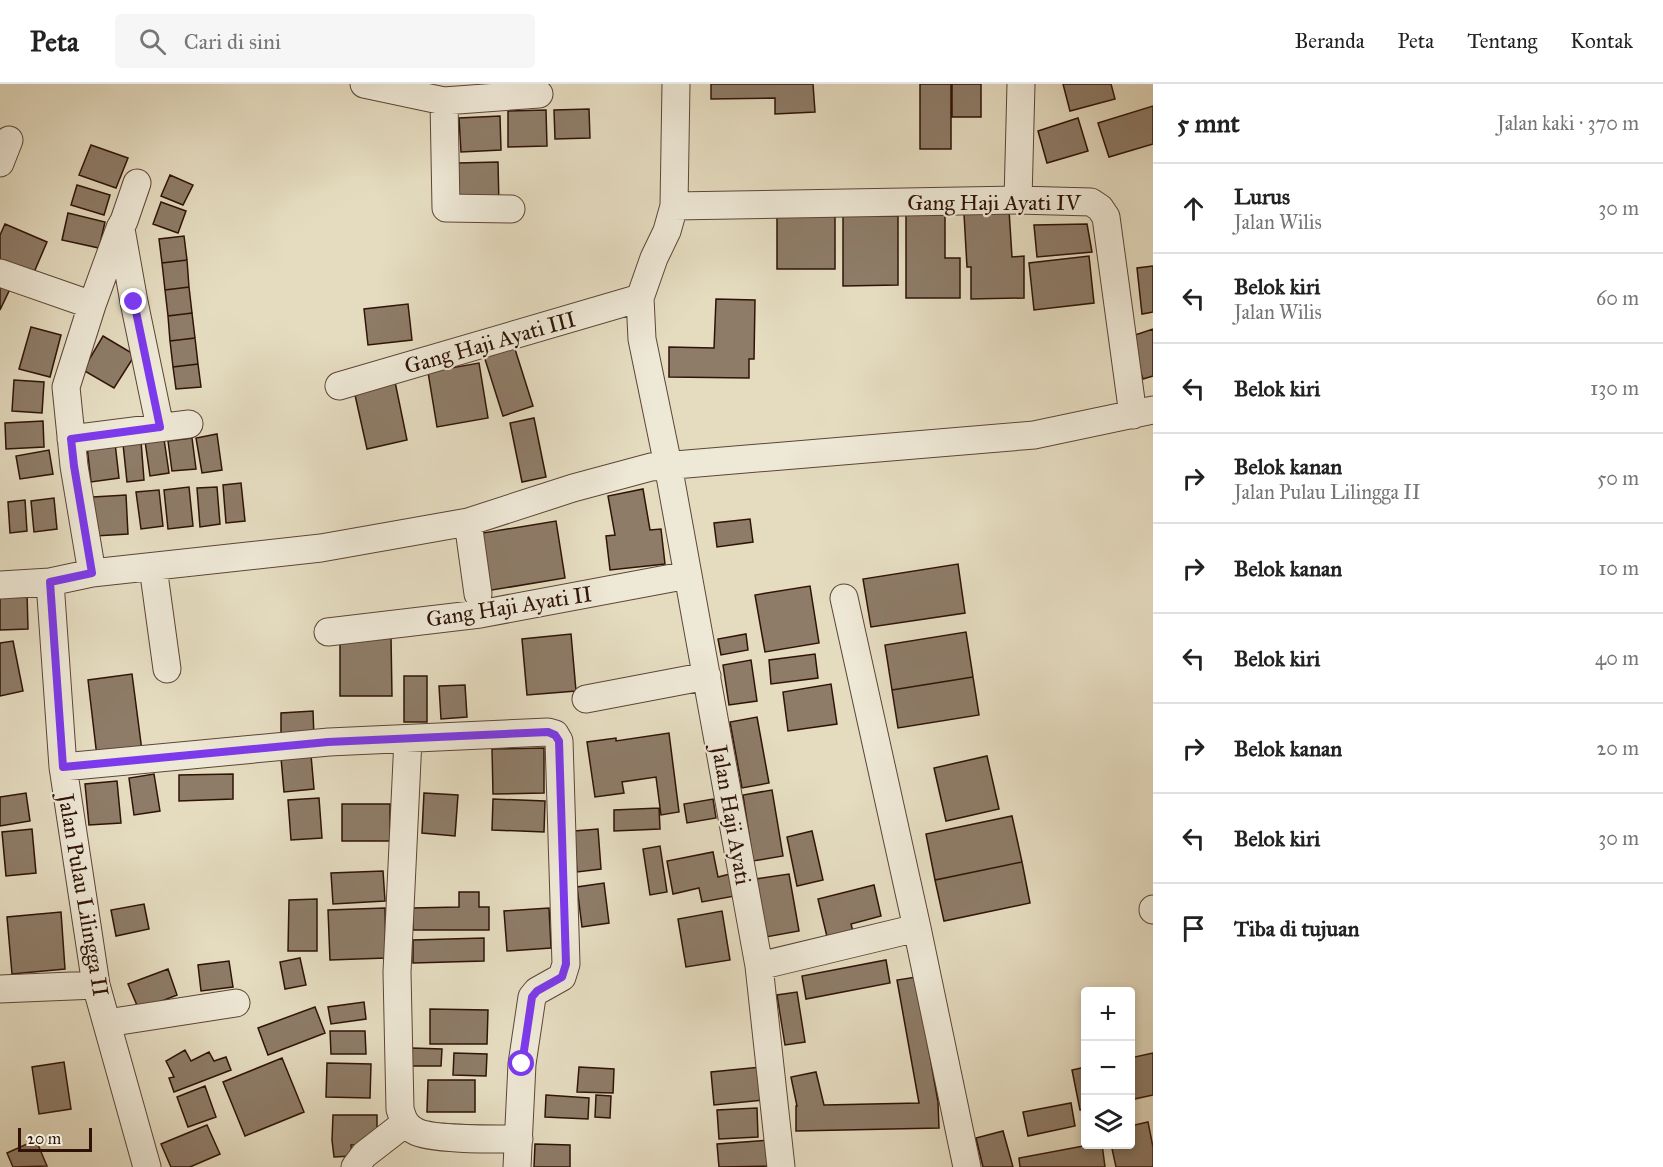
<!DOCTYPE html>
<html lang="id">
<meta charset="utf-8">
<style>
:root{--surface:#fff;--page:#f6f6f6;--text:#222;--muted:#767676;--line:#e0e0e0}
body{margin:0;font-family:"IM FELL Great Primer",serif;background:var(--page);color:var(--text)}
.controls{position:absolute;right:18px;bottom:18px;display:grid;overflow:hidden;border-radius:6px;box-shadow:0 3px 9px #0003}
.controls button{width:54px;height:54px;display:grid;place-items:center;padding:0;border:0;border-bottom:2px solid var(--line);background:var(--surface);color:var(--text);font:30px sans-serif}
.scale{position:absolute;left:18px;bottom:15px;width:74px;box-sizing:border-box;padding-left:6px;border:3px solid #2f1308;border-top:0;font-size:16px;line-height:21px;white-space:nowrap;color:#2f1308;-webkit-text-stroke:4px #eee8d6;paint-order:stroke}
.stop{position:absolute;width:18px;height:18px;margin:-14px;border:4px solid #7c3aed;border-radius:50%;background:#fff}
.stop.end{background:#7c3aed;border-color:#fff;box-shadow:0 2px 6px #0008}
.list{margin:0;padding:0;list-style:none}
h2{display:flex;justify-content:space-between;align-items:center;height:78px;margin:0;padding:0 24px;font-size:26px}
h2 small{font-size:20px;font-weight:400;color:var(--muted)}
.list li{display:grid;grid-template-columns:39px 1fr auto;gap:18px;align-items:center;box-sizing:border-box;height:90px;padding:0 24px;border-top:2px solid var(--line)}
.list b{display:block;font-size:22px;white-space:nowrap}
.list p{margin:0;font-size:20px;white-space:nowrap;color:var(--muted)}
.list em{font-size:20px;font-style:normal;color:var(--muted)}
.icon{flex:none;width:33px;height:33px;fill:none;stroke:currentColor;stroke-width:2;stroke-linecap:round;stroke-linejoin:round}
.map{position:relative;flex:none;width:1153px;height:1083px;overflow:hidden}
header{display:flex;align-items:center;gap:36px;box-sizing:border-box;height:84px;padding:0 30px;background:var(--surface);border-bottom:2px solid var(--line)}
header strong{font-size:28px}
nav{display:flex;gap:33px;margin-inline-start:auto;font-size:21px}
.search{width:420px;height:54px;background:var(--page);display:flex;align-items:center;gap:15px;box-sizing:border-box;padding:0 21px;border-radius:6px;color:var(--muted);font-size:22px}
main{display:flex}
aside{flex:1;background:var(--surface)}
.map>svg:first-child{display:block}
.building{fill:#8e7c68;stroke:#2f1308;stroke-width:1.5}
.lines{fill:none;stroke-linecap:round;stroke-linejoin:round}
.minor-casing{stroke:#5c4536;stroke-width:29}
.minor{stroke:#eee8d6;stroke-width:27}
.route{stroke:#7c3aed;stroke-width:8}
.labels{text-anchor:middle;stroke-width:4.5;stroke-linejoin:round;paint-order:stroke}
.street-label{font-size:22px;fill:#2f1308;stroke:#eee8d6}
</style>
<header>
<strong>Peta</strong>
<div class="search"><svg class="icon" aria-label="search" viewBox="0 0 24 24"><circle cx="10" cy="10" r="6"/><path d="M15 15l6 6"/></svg>Cari di sini</div>
<nav><a>Beranda</a><a>Peta</a><a>Tentang</a><a>Kontak</a></nav>
</header>
<main>
<div class="map">
<svg width="1153" height="1083" viewBox="0 0 1153 1083">
<rect width="100%" height="100%" fill="#e5dcc0"/>
<filter id="stains"><feTurbulence type="fractalNoise" baseFrequency=".00333" numOctaves="4"/><feColorMatrix values="0 0 0 0 .2 0 0 0 0 .09 0 0 0 0 .02 0 0 0 .5 -.17"/></filter>
<radialGradient id="worn" r=".72"><stop offset=".6" stop-color="#630" stop-opacity="0"/><stop offset="1" stop-color="#630" stop-opacity=".3"/></radialGradient>
<!-- building -->
<path class="building" d="M711,0H813L815,28L775,30V14L711,15Z
M920,0H951V65H920Z
M952,0H981V33H952Z
M1063,0H1111L1115,15L1070,27Z
M1153,22V60L1109,73L1098,39Z
M589,25L590,54L555,55L554,26Z
M546,26L547,62L508,63V27Z
M500,32L501,66L461,68L459,34Z
M1078,34L1088,67L1047,79L1038,47Z
M91,61L128,74L116,104L79,91Z
M498,78L499,122L459,123L458,79Z
M170,91L193,101L183,121L161,112Z
M77,101L110,111L104,131L71,121Z
M161,118L186,127L178,149L153,140Z
M1009,126L1012,173L1024,172V214L971,215V183H967L964,130Z
M68,129L105,138L99,164L62,156Z
M835,131V185H777V132Z
M906,131H945V174H960V214H906Z
M843,132H898V201L843,202Z
M5,140L47,158L32,193L0,179V151Z
M1087,140L1092,168L1037,173L1034,141Z
M184,152L187,176L162,179L159,155Z
M1089,172L1094,219L1034,226L1029,179Z
M187,176L189,203L165,206L162,179Z
M1153,182V228L1142,230L1137,184Z
M0,200L10,205L0,226Z
M189,203L192,229L168,232L165,206Z
M716,215L755,216L754,275H749V294L669,293V263L714,264Z
M408,220L412,256L368,261L364,225Z
M192,229L195,254L170,257L168,232Z
M31,243L61,251L50,293L19,285Z
M1153,245V292L1143,295L1129,253Z
M103,252L135,271L114,304L83,286Z
M195,254L198,280L173,283L170,257Z
M514,262L533,322L503,332L484,272Z
M479,279L488,334L437,343L428,288Z
M198,280L201,303L176,305L173,283Z
M394,293L407,356L367,365L353,302Z
M14,296L44,298L42,329L12,327Z
M534,334L546,393L522,398L510,339Z
M43,337L44,363L6,365L5,339Z
M114,350L119,394L91,398L86,353Z
M217,350L222,386L202,389L196,354Z
M192,354L196,385L172,387L168,357Z
M164,355L169,389L150,392L145,357Z
M141,357L144,396L127,398L123,360Z
M49,366L53,390L20,395L16,372Z
M241,399L245,437L226,439L223,401Z
M189,403L193,442L168,445L164,406Z
M217,403L220,440L200,443L197,404Z
M643,405L650,446L661,445L665,480L610,486L606,452L615,451L608,412Z
M159,406L163,442L141,445L136,408Z
M126,411L128,450L95,452L93,413Z
M54,414L57,445L34,448L31,417Z
M25,416L27,447L10,449L8,418Z
M750,435L753,458L717,463L714,439Z
M556,437L565,494L486,507L477,450Z
M958,480L965,529L871,543L863,495Z
M810,502L819,559L765,568L755,511Z
M27,508L28,545L0,546V509Z
M966,548L973,593L892,606L885,561Z
M571,550L576,607L527,611L522,555Z
M746,550L748,566L721,571L718,555Z
M340,553H391L392,612H340Z
M13,557L23,607L0,612V559Z
M815,570L818,594L771,600L769,576Z
M751,576L757,617L729,621L723,581Z
M132,590L142,667L97,673L88,596Z
M404,592H427V638H404Z
M973,593L979,631L898,644L892,606Z
M831,600L837,640L788,647L783,608Z
M465,601L467,633L441,635L439,602Z
M313,627L314,654L281,655V629Z
M757,633L769,699L742,704L730,638Z
M669,649L679,728L661,731L656,693L622,698L624,709L595,713L587,658L616,654V657Z
M544,664V709L493,710L492,665Z
M311,671L314,705L284,708L281,674Z
M987,672L999,725L946,737L934,684Z
M154,690L160,727L134,731L129,694Z
M233,690V715L179,717V691Z
M117,697L121,739L89,741L85,700Z
M772,706L783,772L753,777L743,711Z
M26,709L30,737L0,742V713Z
M424,709L458,711L455,752L422,749Z
M319,714L322,754L291,756L288,716Z
M493,715L545,717L544,748L492,746Z
M713,715L716,734L687,739L684,720Z
M342,720H390V757H342Z
M659,724L660,745L614,747V726Z
M1012,732L1022,778L935,796L926,750Z
M32,745L36,789L6,792L2,748Z
M598,745L601,785L577,788L574,747Z
M812,747L823,796L797,802L787,753Z
M660,762L667,808L650,811L643,765Z
M713,768L718,793L730,790L735,812L702,818L699,804L673,810L667,777Z
M1022,778L1030,819L944,837L935,796Z
M383,787L385,817L333,820L331,789Z
M789,790L799,847L766,853L756,795Z
M604,799L609,839L582,843L577,803Z
M874,801L881,832L851,840L855,855L829,861L818,815Z
M459,808H479V823H489V846H413V824L459,823Z
M317,815V867H288L289,816Z
M144,820L149,845L116,852L111,826Z
M385,824L386,874L330,876L328,826Z
M549,824L551,864L507,867L504,827Z
M722,827L730,876L686,883L678,835Z
M61,828L65,885L12,890L7,833Z
M484,854V877L413,879V856Z
M300,874L306,901L285,905L280,878Z
M886,876L890,899L806,915L802,892Z
M229,877L233,903L201,907L198,881Z
M168,885L177,911L139,926L128,900Z
M916,893L938,1018L939,1044L796,1047V1022H797L791,993L816,988L824,1021L919,1019L897,896Z
M797,908L805,958L785,961L777,911Z
M364,918L366,935L331,940L328,923Z
M315,923L325,949L268,971L258,944Z
M430,925L488,926L487,960H430Z
M330,947H365L366,970H331Z
M412,964L442,965L441,982H412Z
M185,966L191,977L209,968L214,977L226,973L231,986L174,1008L169,994L174,993L166,977Z
M454,969L487,970L486,992L453,991Z
M1153,969V1011L1130,1016V974Z
M282,974L304,1028L245,1052L223,998Z
M64,978L71,1025L39,1030L32,983Z
M327,979L371,980L370,1014L326,1013Z
M579,983L614,985L613,1009L577,1008Z
M761,983L764,1016L714,1021L711,988Z
M1086,983V1025L1080,1026L1072,986Z
M428,996H475V1028H427Z
M205,1002L216,1033L188,1043L177,1013Z
M546,1011L589,1014L588,1035L545,1033Z
M596,1011L611,1012L610,1034L595,1033Z
M1071,1019L1075,1042L1028,1052L1023,1028Z
M757,1024L758,1053L719,1055L717,1026Z
M333,1031H377V1061H351L352,1072L334,1073L332,1056Z
M1148,1038L1153,1063V1083H1116L1111,1060H1130V1042Z
M207,1041L220,1070L190,1083H171L161,1060Z
M1003,1047L1013,1083H983L976,1054Z
M36,1056L47,1082L13,1083L7,1069Z
M769,1056L771,1082L719,1083L717,1060Z
M535,1060L570,1061V1083H534Z
M1094,1060H1102L1105,1083H1020L1019,1074Z"/>
<g class="lines">
<!-- minor casing -->
<g class="minor-casing">
<path id="minor" d="M364,0L444,17L539,10
M676,0L674,122L667,147L654,174L640,214L642,255L668,381L759,882L781,1083
M444,17L446,124L511,125
M0,79L9,56
M1018,116L1021,0
M674,122L1018,116L1091,118L1100,124L1106,133L1133,331
M121,145L134,218L160,343
M0,189L92,221
M339,302L640,214
M71,355L189,340
M468,438L478,510
M153,483L167,585
M92,489L74,382L66,303L92,221L120,144L124,137L137,99
M50,498L63,683L96,901L147,1083
M0,501L50,498L92,489L321,464L468,438L573,404L651,383L1034,351L1153,326
M844,514L917,844L967,1083
M328,548L480,530L688,491
M586,615L707,592
M408,655L397,888L400,1025C403,1035 405,1042 415,1047C430,1056 498,1055 519,1055
M63,683L329,658L548,648L555,650L559,657L566,880L562,893L537,907L532,913L522,980L517,1083
M1153,825V826
M759,882L917,844
M0,905L96,901
M107,939L236,919
M355,1083L364,1071L404,1040"/>
</g>
<!-- minor -->
<use href="#minor" class="minor"/>
</g>
<g class="lines">
<!-- route -->
<path class="route" d="M134,218L160,343L71,355L74,382L92,489L50,498L63,683L328,658L548,648L555,651L559,657L566,880L562,893L537,907L532,913L522,980"/>
</g>
<g class="labels">
<!-- street labels -->
<g class="street-label">
<text x="994" y="126">Gang Haji Ayati IV</text>
<text transform="translate(490 258) rotate(-16)" y="8">Gang Haji Ayati III</text>
<text transform="translate(509 522) rotate(-9)" y="8">Gang Haji Ayati II</text>
<text transform="translate(732 731) rotate(80)" y="8">Jalan Haji Ayati</text>
<text transform="translate(84 811) rotate(80)" y="8">Jalan Pulau Lilingga II</text>
</g>
</g>
<rect width="100%" height="100%" filter="url(#stains)"/>
<rect width="100%" height="100%" fill="url(#worn)"/>
</svg>
<div class="controls">
<button>+</button>
<button>−</button>
<button><svg class="icon" aria-label="layers" viewBox="0 0 24 24"><path d="M12 4l9 5-9 5-9-5zM3 14l9 5 9-5"/></svg></button>
</div>
<div class="scale">20 m</div>
<div class="stop" style="left:522px;top:980px"></div>
<div class="stop end" style="left:134px;top:218px"></div>
</div>
<aside>
<h2>5 mnt<small>Jalan kaki · 370 m</small></h2>
<ul class="list">
<li><svg class="icon" aria-label="ahead" viewBox="0 0 24 24"><path d="M12 20V5M6 11l6-6 6 6"/></svg><div><b>Lurus</b><p>Jalan Wilis</p></div><em>30 m</em></li>
<li><svg class="icon" aria-label="left" viewBox="0 0 24 24"><path d="M17 20v-9H6M10 6l-5 5 5 5"/></svg><div><b>Belok kiri</b><p>Jalan Wilis</p></div><em>60 m</em></li>
<li><svg class="icon" aria-label="left" viewBox="0 0 24 24"><path d="M17 20v-9H6M10 6l-5 5 5 5"/></svg><div><b>Belok kiri</b></div><em>130 m</em></li>
<li><svg class="icon" aria-label="right" viewBox="0 0 24 24"><path d="M7 20v-9h11M14 6l5 5-5 5"/></svg><div><b>Belok kanan</b><p>Jalan Pulau Lilingga II</p></div><em>50 m</em></li>
<li><svg class="icon" aria-label="right" viewBox="0 0 24 24"><path d="M7 20v-9h11M14 6l5 5-5 5"/></svg><div><b>Belok kanan</b></div><em>10 m</em></li>
<li><svg class="icon" aria-label="left" viewBox="0 0 24 24"><path d="M17 20v-9H6M10 6l-5 5 5 5"/></svg><div><b>Belok kiri</b></div><em>40 m</em></li>
<li><svg class="icon" aria-label="right" viewBox="0 0 24 24"><path d="M7 20v-9h11M14 6l5 5-5 5"/></svg><div><b>Belok kanan</b></div><em>20 m</em></li>
<li><svg class="icon" aria-label="left" viewBox="0 0 24 24"><path d="M17 20v-9H6M10 6l-5 5 5 5"/></svg><div><b>Belok kiri</b></div><em>30 m</em></li>
<li><svg class="icon" aria-label="arrive" viewBox="0 0 24 24"><path d="M6 21V4h12l-3 4 3 4H6"/></svg><div><b>Tiba di tujuan</b></div></li>
</ul>
</aside>
</main>
